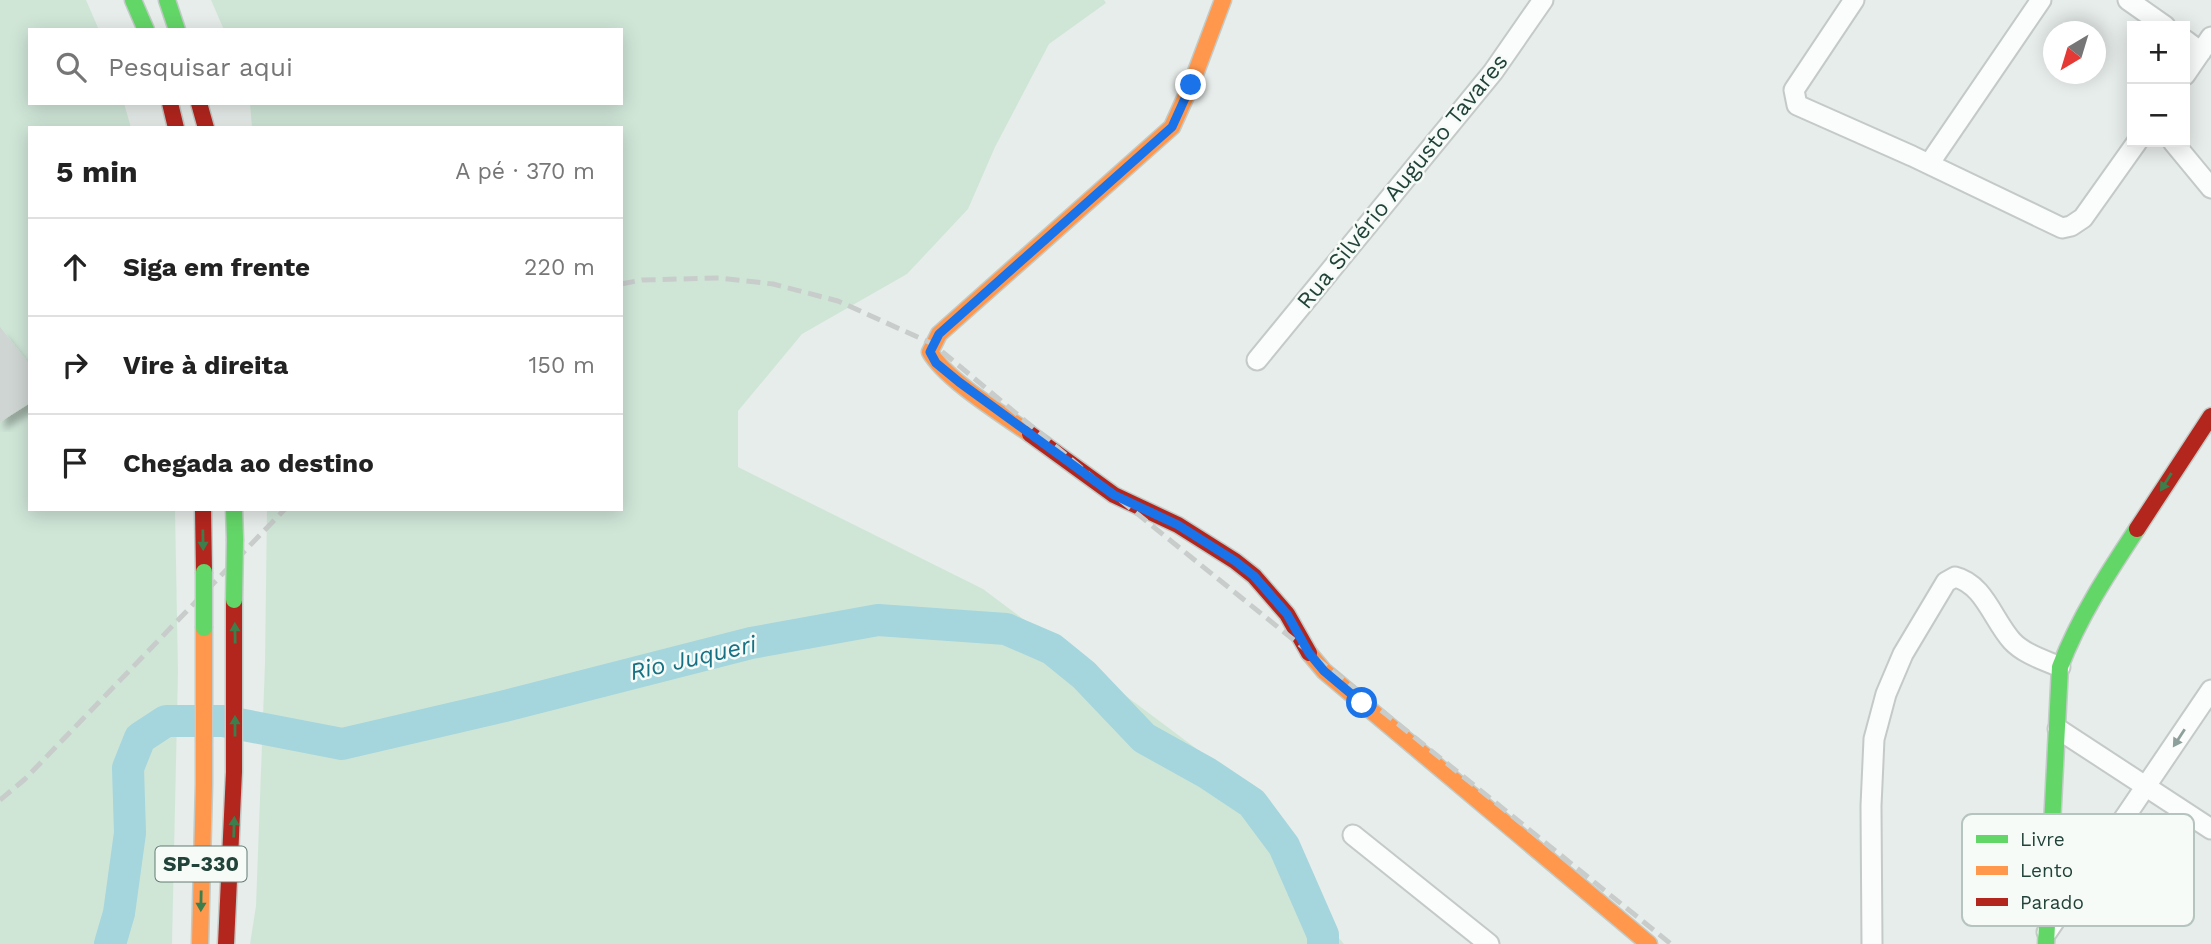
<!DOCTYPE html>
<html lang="pt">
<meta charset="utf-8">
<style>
:root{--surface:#fff;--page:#f6f6f6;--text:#222;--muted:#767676;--line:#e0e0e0}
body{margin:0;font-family:"Work Sans",sans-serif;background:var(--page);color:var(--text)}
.controls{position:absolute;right:21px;top:21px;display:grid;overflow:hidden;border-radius:0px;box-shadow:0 4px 18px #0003}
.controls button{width:63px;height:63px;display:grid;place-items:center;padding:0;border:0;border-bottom:2px solid var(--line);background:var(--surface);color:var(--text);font:35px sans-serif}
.compass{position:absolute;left:2043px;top:21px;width:63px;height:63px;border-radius:50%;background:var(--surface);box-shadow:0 4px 18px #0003;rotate:218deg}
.stop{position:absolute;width:21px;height:21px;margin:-16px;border:5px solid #1a73e8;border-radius:50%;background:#fff}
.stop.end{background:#1a73e8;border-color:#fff;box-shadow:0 2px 7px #0008}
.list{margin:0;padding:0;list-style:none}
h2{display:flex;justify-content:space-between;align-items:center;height:91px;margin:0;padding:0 28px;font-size:30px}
h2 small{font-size:23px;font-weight:400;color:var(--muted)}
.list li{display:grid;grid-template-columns:46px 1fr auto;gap:21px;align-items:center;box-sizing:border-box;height:98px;padding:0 28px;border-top:2px solid var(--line)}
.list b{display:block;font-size:26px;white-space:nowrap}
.list em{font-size:23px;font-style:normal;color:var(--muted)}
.icon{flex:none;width:38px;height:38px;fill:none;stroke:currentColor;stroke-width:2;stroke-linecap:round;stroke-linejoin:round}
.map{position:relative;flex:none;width:2211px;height:944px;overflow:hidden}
.search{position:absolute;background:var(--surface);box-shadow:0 4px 18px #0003;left:28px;top:28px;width:595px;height:77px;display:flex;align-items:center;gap:18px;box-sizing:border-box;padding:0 24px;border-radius:0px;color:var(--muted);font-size:26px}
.panel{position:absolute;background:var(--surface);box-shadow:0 4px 18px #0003;left:28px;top:126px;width:595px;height:385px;border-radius:0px}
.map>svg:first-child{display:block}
.green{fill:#cfe6d7}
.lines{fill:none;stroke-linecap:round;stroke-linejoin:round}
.river{stroke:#a5d5dd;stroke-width:32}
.building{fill:#cfd5d3;filter:url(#shadow)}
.street-casing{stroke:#c4cac7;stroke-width:23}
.fast-casing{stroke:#c2cbc7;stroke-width:19}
.slow-casing{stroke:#c2cbc7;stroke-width:19}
.jam-casing{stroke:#c2cbc7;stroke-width:19}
.street{stroke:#fbfcfc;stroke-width:19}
.fast{stroke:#63d668;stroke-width:16}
.slow{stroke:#ff974d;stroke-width:16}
.jam{stroke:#b3261e;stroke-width:16}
.rail{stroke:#c8cdcb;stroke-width:5;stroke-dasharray:14 7;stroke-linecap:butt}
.fast-bridge-casing{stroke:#c2ccc9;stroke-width:19;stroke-linecap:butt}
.fast-bridge{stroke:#63d668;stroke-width:16}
.oneway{fill:#3c7e4c}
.oneway2{fill:#8ea09b}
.route{stroke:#1a73e8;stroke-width:9}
.labels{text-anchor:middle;stroke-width:5;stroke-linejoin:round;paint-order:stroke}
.shield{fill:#f6fbf8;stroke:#627a73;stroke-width:2}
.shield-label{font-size:21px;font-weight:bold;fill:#22433a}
.street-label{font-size:23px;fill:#22433a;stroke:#f6fbf8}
.water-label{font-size:24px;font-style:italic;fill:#167185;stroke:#f6fbf8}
.key{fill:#f6fbf8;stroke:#b6c4bf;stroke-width:2}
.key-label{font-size:19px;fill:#22433a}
</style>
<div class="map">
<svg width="2211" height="944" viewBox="0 0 2211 944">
<defs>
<filter id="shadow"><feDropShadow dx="4.5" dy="8" stdDeviation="3.5" flood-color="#0004"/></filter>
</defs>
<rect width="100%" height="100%" fill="#e7edea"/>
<!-- green -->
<path class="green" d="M0,0H86L99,30H30V103H124L131,128H30V509H175L178,672L172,944H0Z
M211,0H1104L1106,3L1049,44L995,147L968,209L907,274L802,334L738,411V467L983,589L1261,797L1337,936L1344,944H250L256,906L265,663L267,509H621V128H252L250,103H621V30H224Z"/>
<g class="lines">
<!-- river -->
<path class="river" d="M110,944L119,913L130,833L128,768L140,738L166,721H223L342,744L505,706L751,643L878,620L1006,629L1052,649L1084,675L1144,738L1207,773L1252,803L1284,846L1323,935V944"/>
</g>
<!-- building -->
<path class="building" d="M0,327L30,365V403L0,422Z"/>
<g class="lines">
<!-- street casing -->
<g class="street-casing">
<path id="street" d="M1854,0L1794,90L1797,105L1912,156L2062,228L2071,226L2083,218L2137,142
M2128,0L2165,26
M2185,40L2201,52
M2185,75L2211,37
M2173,142L2211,188
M1929,164L2041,0
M1257,360L1493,72L1543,0
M2058,729L2211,829
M1353,835L1489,944
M2047,932L2211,690
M1872,944L1871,806L1874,739L1886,694L1903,654L1946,582L1955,577C1984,584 1993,620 2012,641C2024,654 2044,660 2060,667"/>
</g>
<!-- fast casing -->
<g class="fast-casing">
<path id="fast" d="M133,0L146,30
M167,0L177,30
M234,509L235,539
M2046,944L2060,667C2079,617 2108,573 2137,529"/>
</g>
<!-- slow casing -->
<g class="slow-casing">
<path id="slow" d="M1030,434C1002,414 946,380 930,352L939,334L1172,127L1191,85L1223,0
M1309,653L1324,671L1649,944
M200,944L204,784V628"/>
</g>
<!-- jam casing -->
<g class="jam-casing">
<path id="jam" d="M170,103L176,128
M199,103L206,128
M1030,434L1114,495L1178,525L1235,561L1254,576L1287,614L1309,653
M203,509L204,572
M2137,529L2211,416
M226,944L234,772V600"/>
</g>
<!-- street -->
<use href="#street" class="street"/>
<!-- fast -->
<use href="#fast" class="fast"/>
<!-- slow -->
<use href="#slow" class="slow"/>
<!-- jam -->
<use href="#jam" class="jam"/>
<!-- rail -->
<path class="rail" d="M621,284L642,280L719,278L773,284L838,301L933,344L1114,495L1671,944
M0,800L25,779L285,509"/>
<!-- fast-bridge casing -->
<g class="fast-bridge-casing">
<path id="fast-bridge" d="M204,572V628
M234,600L235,539"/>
</g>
<!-- fast-bridge -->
<use href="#fast-bridge" class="fast-bridge"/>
</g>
<!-- one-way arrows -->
<defs><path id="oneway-solid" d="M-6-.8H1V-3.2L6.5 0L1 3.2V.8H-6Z" transform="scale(1.75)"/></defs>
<g class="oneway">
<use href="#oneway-solid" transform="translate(2166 482) rotate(122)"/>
<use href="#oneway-solid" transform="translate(203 540) rotate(89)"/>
<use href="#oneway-solid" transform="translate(235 633) rotate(-91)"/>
<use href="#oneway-solid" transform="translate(235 726) rotate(-90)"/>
<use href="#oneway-solid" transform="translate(234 827) rotate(-88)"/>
<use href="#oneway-solid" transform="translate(201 901) rotate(91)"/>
</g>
<use class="oneway2" href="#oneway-solid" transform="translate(2179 738) rotate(123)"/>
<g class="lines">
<!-- route -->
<path class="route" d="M1191,85L1172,127L939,334L930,352L936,363L959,382L1114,495L1178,525L1235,561L1254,576L1287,614L1309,653L1324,671L1362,703"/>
</g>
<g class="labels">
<!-- shield labels -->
<rect class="shield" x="155.5" y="846.5" width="91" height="35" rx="5"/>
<g class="shield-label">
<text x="201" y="871">SP-330</text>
</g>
<!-- street labels -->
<g class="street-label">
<text transform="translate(1402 181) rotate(-51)" y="8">Rua Silvério Augusto Tavares</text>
</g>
<!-- water labels -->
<g class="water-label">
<text transform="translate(693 658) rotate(-13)" y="8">Rio Juqueri</text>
</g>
</g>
<!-- legend -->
<rect x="1962" y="814" width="232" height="112" rx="10" class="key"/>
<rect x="1976" y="835" width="32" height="8" fill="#63d668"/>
<rect x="1976" y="866" width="32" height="9" fill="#ff974d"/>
<rect x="1976" y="898" width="32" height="8" fill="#b3261e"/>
<g class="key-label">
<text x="2020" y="846">Livre</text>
<text x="2020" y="877">Lento</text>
<text x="2020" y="909">Parado</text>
</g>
</svg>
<div class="controls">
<button>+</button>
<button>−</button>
</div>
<svg class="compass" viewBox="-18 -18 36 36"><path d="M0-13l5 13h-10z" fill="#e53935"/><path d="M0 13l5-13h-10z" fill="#767676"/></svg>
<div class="stop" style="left:1362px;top:703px"></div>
<div class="stop end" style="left:1191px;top:85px"></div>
<div class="search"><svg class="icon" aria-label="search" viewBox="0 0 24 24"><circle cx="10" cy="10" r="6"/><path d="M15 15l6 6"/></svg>Pesquisar aqui</div>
<section class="panel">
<h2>5 min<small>A pé · 370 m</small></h2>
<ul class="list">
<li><svg class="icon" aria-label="ahead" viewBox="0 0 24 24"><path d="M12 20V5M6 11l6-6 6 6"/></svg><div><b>Siga em frente</b></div><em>220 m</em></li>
<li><svg class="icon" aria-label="right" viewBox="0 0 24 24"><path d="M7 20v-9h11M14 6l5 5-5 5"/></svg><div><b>Vire à direita</b></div><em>150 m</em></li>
<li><svg class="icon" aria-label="arrive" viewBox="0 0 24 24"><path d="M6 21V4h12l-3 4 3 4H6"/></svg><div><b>Chegada ao destino</b></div></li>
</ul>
</section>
</div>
